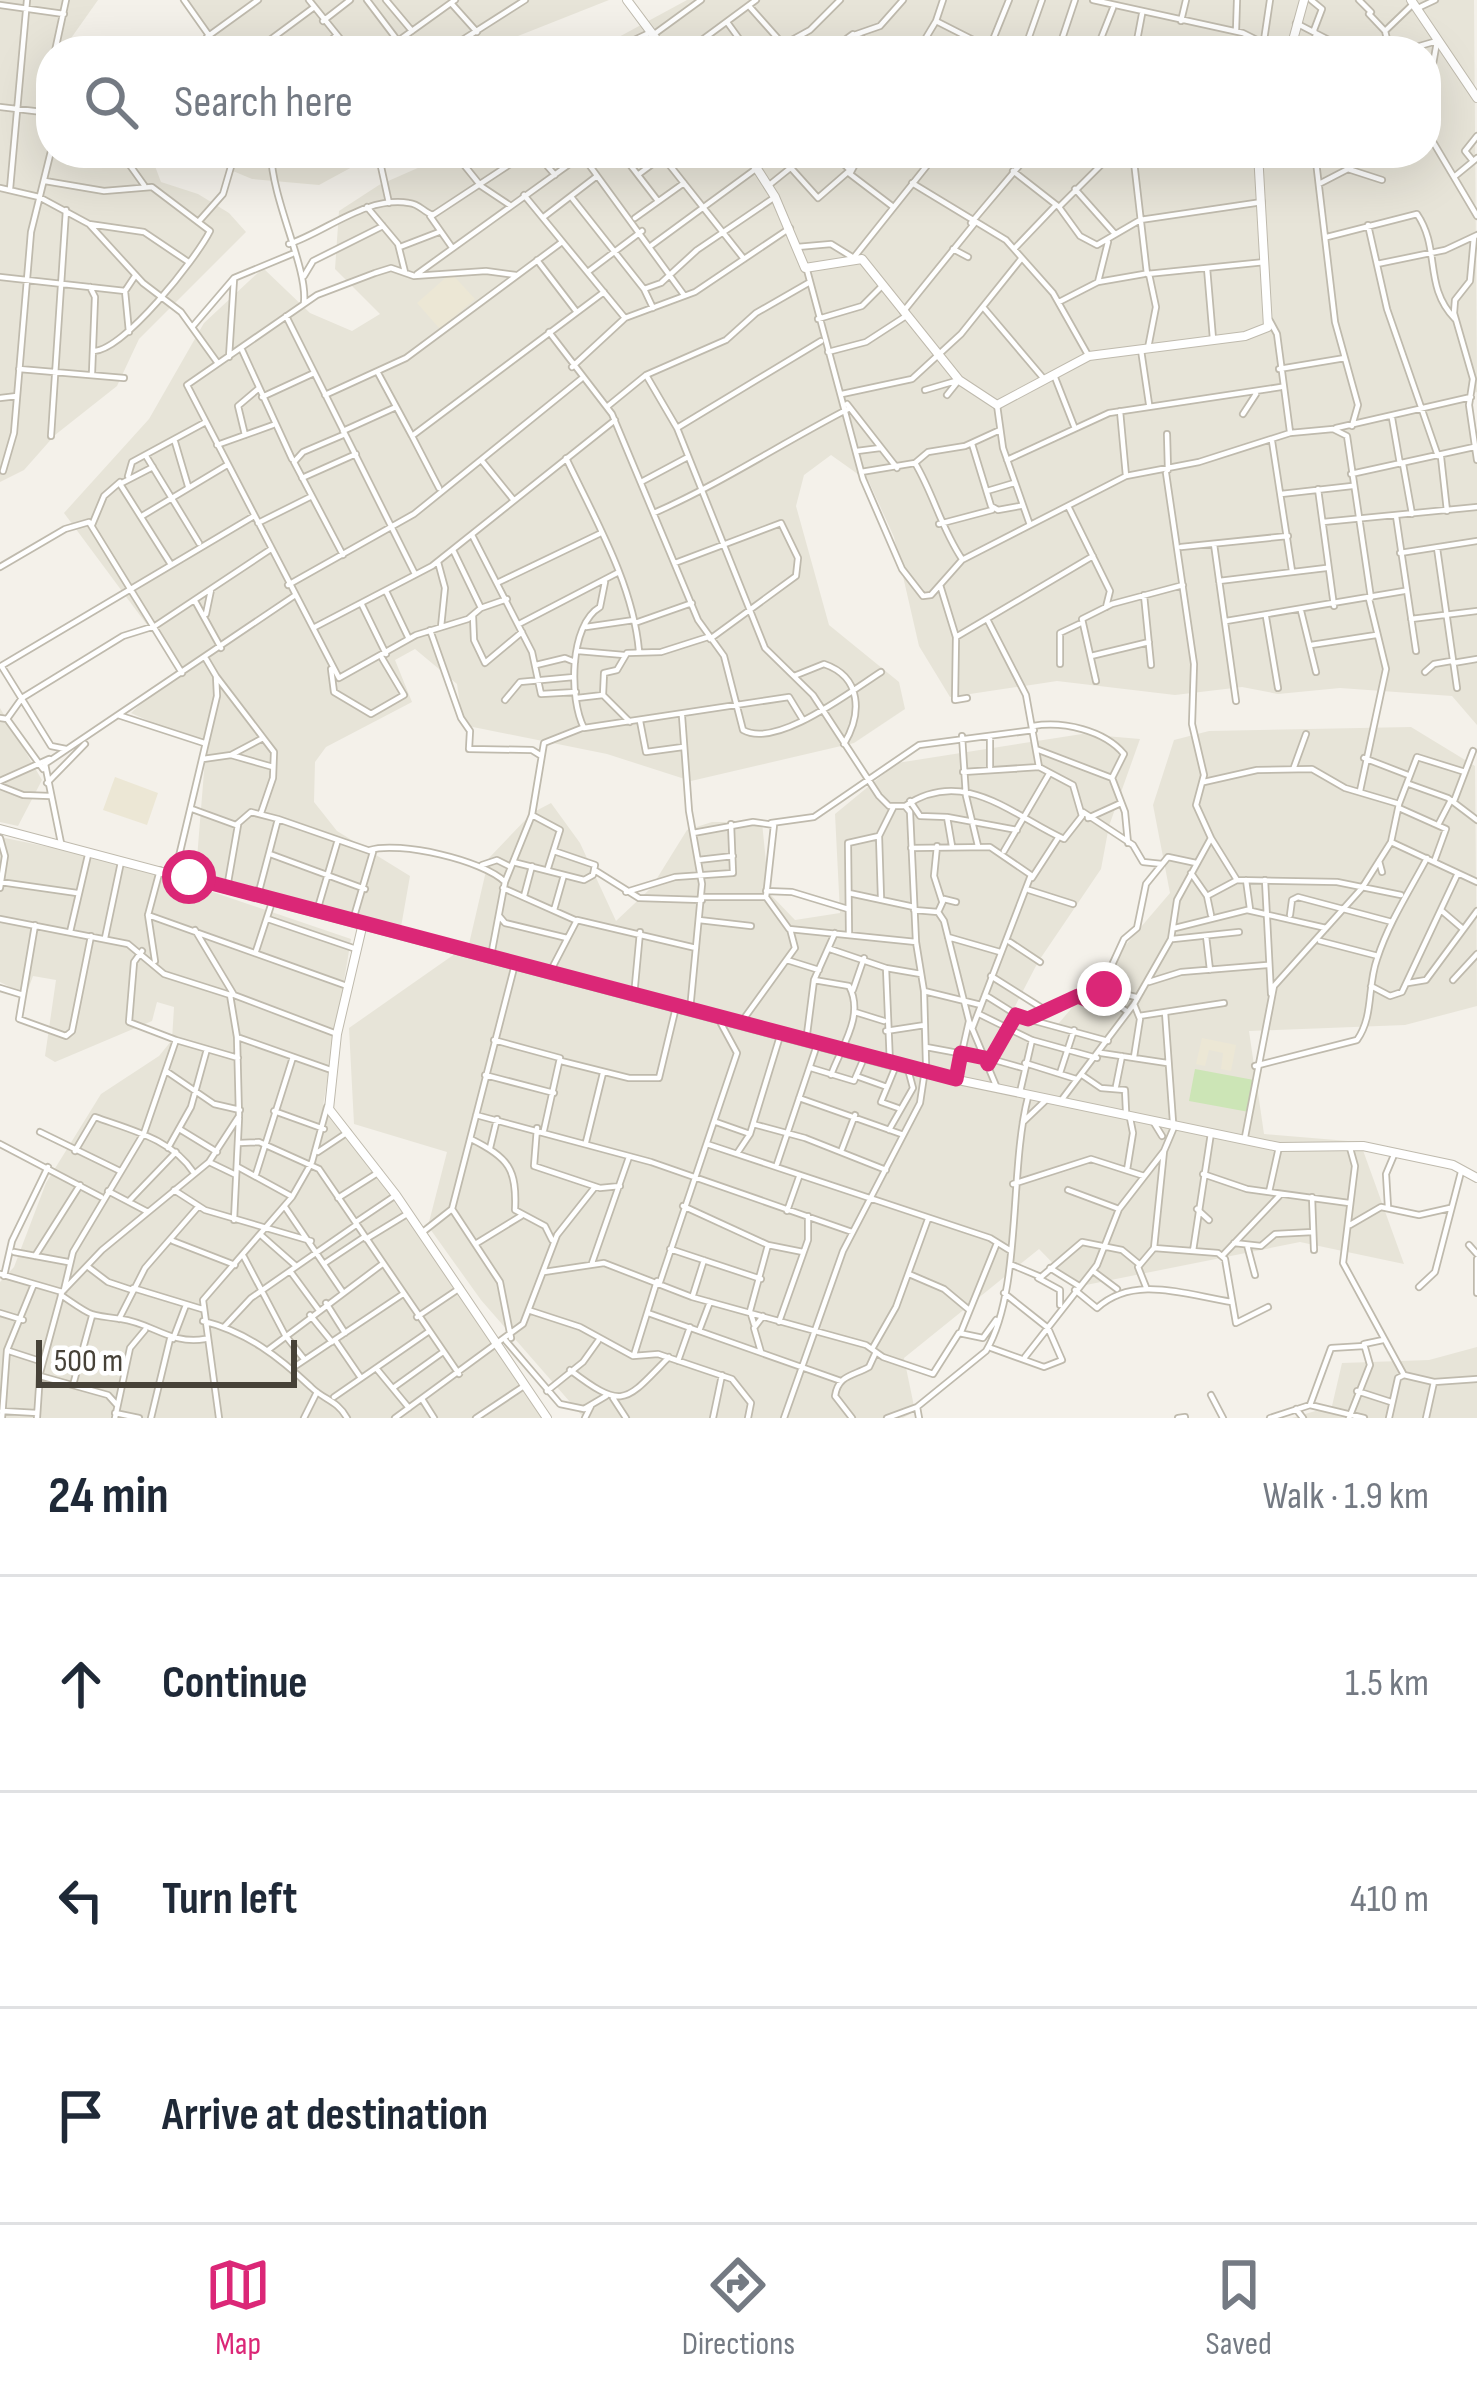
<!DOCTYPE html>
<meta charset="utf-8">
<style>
:root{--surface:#fff;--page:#f6f6f7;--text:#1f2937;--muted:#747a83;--line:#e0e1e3;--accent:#db2777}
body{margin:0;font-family:"Sofia Sans Condensed",sans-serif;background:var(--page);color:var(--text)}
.scale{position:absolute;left:36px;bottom:30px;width:261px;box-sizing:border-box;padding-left:12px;border:6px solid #474238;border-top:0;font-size:33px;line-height:42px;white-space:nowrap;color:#474238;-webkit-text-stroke:9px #fff;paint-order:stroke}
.stop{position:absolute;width:36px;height:36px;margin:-27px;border:9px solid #db2777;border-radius:50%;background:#fff}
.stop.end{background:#db2777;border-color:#fff;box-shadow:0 3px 12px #0008}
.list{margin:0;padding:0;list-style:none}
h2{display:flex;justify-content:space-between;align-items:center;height:156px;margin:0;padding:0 48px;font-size:51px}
h2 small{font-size:39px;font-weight:400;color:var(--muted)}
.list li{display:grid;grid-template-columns:78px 1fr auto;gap:36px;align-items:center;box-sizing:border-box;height:216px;padding:0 48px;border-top:3px solid var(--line)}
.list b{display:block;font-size:45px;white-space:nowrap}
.list em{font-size:39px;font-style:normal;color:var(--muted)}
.icon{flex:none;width:66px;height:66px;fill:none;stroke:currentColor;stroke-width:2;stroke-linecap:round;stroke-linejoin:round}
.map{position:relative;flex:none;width:1477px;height:1418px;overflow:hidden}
.search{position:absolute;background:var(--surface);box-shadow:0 12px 48px #0002;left:36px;right:36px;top:36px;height:132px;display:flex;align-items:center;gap:30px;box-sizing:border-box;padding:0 42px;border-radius:48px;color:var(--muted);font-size:45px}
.sheet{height:804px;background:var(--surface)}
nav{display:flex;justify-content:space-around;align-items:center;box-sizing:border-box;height:168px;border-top:3px solid var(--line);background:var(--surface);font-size:33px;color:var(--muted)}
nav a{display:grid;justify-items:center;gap:6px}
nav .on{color:var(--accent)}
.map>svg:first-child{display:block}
.residential{fill:#e7e4d8}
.education{fill:#ece7d5}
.green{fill:#cce5b6}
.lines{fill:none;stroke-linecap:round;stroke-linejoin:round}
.minor-casing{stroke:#bfbaad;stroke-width:8}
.tertiary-casing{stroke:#bfbaad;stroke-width:10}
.minor{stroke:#fff;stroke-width:4.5}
.tertiary{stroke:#fff;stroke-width:8}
.route{stroke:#db2777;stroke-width:15}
</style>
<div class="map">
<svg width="1477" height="1418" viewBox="0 0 1477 1418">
<rect width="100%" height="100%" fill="#f4f1ea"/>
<!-- residential -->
<path class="residential" d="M0,0H98L62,51H51V153H150L161,182L198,194L229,213L246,232L139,339L117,386L55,435L24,470L0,482Z
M186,0H609L518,36L504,51H224Z
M687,0H1474L1477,392L1465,396L1477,464V725L1452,696L1340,688L1278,694L1242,687L1175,695L1057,681L950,697L919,646L894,537L869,482L831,455L804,475L796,506L829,625L899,682L905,709L854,743L691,781L607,754L463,725L457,684L415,649L395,660L412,702L326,747L315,762L314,802L337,831L410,876L401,927L196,871L206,747L131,713L179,668L64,513L149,419L204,323L263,268L310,313L352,331L380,314L335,269L339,211L379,185L452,153H1426V51H593Z
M190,153H378L319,185L252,179Z
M0,708L42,780L18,826L0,822Z
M1411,727L1475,766L1477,1006L1405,1025L1249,1031L1264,1134L1360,1142L1404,1264L1300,1242L1076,1287L1039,1249L904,1358L915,1411L903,1418H584L481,1300L428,1226L447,1152L354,1124L349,1028L469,944L489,858L532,813L551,803L580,843L616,921L651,888L687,830L712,822H762L769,893L795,920L840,913L835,814L897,763L1082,734L1140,739L1109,826L1101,869L1038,962L1011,1014L1053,1030L1170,893L1153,805L1174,740L1209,731Z
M0,837L127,863L351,939L323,1106L405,1212L543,1418H0V1282L14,1267L46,1183L101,1094L159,1056L172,1040L174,1007L157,1002L152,1021L55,1062L45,1056L56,980L33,976L26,995L0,982Z
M1477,1347V1418H1292L1332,1406L1342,1363L1429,1360Z"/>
<!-- education -->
<path class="education" d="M451,273L475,299L440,329L417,303Z
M115,777L158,793L147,825L103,810Z
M1202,1038L1236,1045L1231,1071L1221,1069L1223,1053L1209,1050L1205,1066L1196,1064Z"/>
<!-- green -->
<path class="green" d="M1195,1069L1254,1080L1249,1112L1189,1101Z"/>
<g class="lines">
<!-- minor casing -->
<g class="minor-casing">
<path id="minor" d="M184,0L220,51
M309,0L350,51
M367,0L398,41
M386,0L412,31
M1093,0L1243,33L1259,41L1260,51
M1311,0L1322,9L1314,30L1320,51
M1359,0L1371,12
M451,3L477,32
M0,5L64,14
M749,6L789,51
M1418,8L1435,0
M1369,14L1385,31L1390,51
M323,21L350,0
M936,21L943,0
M1181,21L1186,0
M727,22L748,51
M1296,23L1350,51
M1236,31L1237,0
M1385,31L1411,6
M857,34L880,26L903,0
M653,35L701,0
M207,37L258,0
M1263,47L1270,0
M55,51L66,0
M255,51L313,8
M318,51L337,35
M384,51L455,0
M445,51L525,0
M611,51L651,32
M687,51L756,0
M772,51L810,30L840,0
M830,51L853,34L881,48
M876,51H893
M918,51L936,21L995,51
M994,51L992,42L1009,0
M1024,51L1042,0
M1058,51L1075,0
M1096,51L1113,8
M1135,51L1142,14
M1402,51L1437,41
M1426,102L1437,42
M0,107L51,113
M1426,130L1477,216
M85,153L124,157L144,185
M271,153C272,201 308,268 304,303
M378,153L389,203
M463,153L460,160L481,186L511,206
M536,153L555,175
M621,153L658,201
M660,153L744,259
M832,153L849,169
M861,153L850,174L892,206
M1133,153L1147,274L1265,262
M1315,153L1335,322L1358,405L1352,426
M582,155L684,295
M1135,160L1224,153
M1473,161L1465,151L1477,136
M588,162L599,153
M672,167L691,153
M791,168L818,198L849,171
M1348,169L1382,180
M1013,171L1059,207L1080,236L1097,245L1140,220L1262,202
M639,174L663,156
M1454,177L1477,158
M45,181L104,191L152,187L210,231C196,259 124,350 94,351
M912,183L1006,240L1053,293L1088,355
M1319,184L1348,169L1362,153
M768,186L809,153
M0,188L39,197L89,224L143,283L181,312L217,362
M10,189L27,0
M1075,189L1115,234
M524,195L625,318
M572,198L644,289L653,308
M367,207L398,244L405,272
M1059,207L1113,153
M430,216L451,246
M545,216L597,176
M635,218L684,183
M200,220L223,194L235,153
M971,223L1030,153
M89,224L144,232L187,261
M1368,225L1387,309L1438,456
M1327,237L1417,214C1441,249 1423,286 1455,319
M1474,237L1470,281L1455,300L1454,313L1473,379L1469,405L1477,460
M289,244C327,231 366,196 409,203C420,204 423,212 433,215L527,153
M652,245L757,168
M400,247L439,232
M797,247L831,244L852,257
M953,249L968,257
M1014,249L1056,205
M855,256L937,153
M537,260L576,311
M1377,264L1445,250L1477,235
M1207,268L1213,339
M807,270L863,479L902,569L923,596L931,595L962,560L1126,476L1199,462L1290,433L1333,429L1347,436L1371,598
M589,271L642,231
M417,274L582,155
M304,276L313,261L383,226
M0,277L125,291
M1098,282L1108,242
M90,287L95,297L92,373
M644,289L661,283L697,250L775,197
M1059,302L1098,282L1144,274
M983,307L1044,379
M903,312L974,224
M286,316L415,574
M818,319L862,306L882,286
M1270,321L1277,334L1290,432
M193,326L234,278L292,254
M129,332L125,291L135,276
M549,332L612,414L698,620L724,656L743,730C777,749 851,691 881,672
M1148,348L1156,307L1149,274
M242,350L292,459
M1141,350L1149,404
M828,352L866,342L906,316
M229,357L234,279
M572,367L625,318L695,292L790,228
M19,369L124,378
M1279,369L1345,358
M378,373L412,436
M646,375L677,428L765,648L813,695L879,796L889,806H905L910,812L916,942L924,991L926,1063L920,1103L843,1251L784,1418
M1054,375L1074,426
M925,390L959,380
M842,394L912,379L961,334L1021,259
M325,395L406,358L562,242
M947,395L959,380
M262,397L314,373
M0,398L17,396
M847,404L897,468
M997,405L1003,448L1030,525
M608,406L646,375L726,340L756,313L810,282
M1120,411L1126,476
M1243,414L1256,394
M1392,418L1400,464
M677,428L821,341
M1336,428L1471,397
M343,431L396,407
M1167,434L1168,470
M245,435L238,406L258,389
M343,435L303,452L294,462L343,555
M51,436L66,210
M1272,441L1292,571
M175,442L188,486
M972,444L991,506L998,510L1020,506
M217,445L273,425
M857,451L880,448
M146,456L199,543
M1441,457L1447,511
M566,458C595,519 633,584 639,651
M1007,460L1109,413L1281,387
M482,461L512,498
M915,463C934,495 941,528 962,559
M1403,464L1412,514
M153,467L120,484L170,563
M3,471L14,433L31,232L51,151
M861,472L915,463L928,452L965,446L1000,430
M1351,474L1474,447
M128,476L132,462L204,423
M302,478L356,454
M643,481L686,458
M439,488L412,436L604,292
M1318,489L1334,606
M987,491L1014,483
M1281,494L1352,486
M1068,506L1110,591L1106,607
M654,513C722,483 782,443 848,409
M142,516L227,465
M1396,516L1416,651
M1323,522L1477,507
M258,523L310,497
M939,524L992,510
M92,525L104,496L120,482
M472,535L532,652L541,694L576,692
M1214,544L1236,701
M1181,547L1288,536
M1437,548L1457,688
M453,550L481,608
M1400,553L1477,541
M438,562L445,588L441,627
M675,563L781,523L798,558L796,576L710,639
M0,567L65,529L89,522L182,673
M1219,581L1326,568
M499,582L599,534
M605,582L600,607C569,625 569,699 584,728L789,697L803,720
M288,585L414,514L581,379
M940,585L956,637L955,700L967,698
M386,591L409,639
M1144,595L1151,665
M507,599L481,608L468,619L416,635L339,678L187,385L317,295L375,273L391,268L414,276L486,271L516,275
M195,601L221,648
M362,605L386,654
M1301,611L1316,672
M206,614L211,590
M473,616L474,640L485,663L522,632
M1266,617L1278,688
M1411,619L1477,611
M1226,621L1404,591
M635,623L692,603
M519,624L617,573
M315,627L432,566L615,420
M586,627L634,620
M430,630L461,718L470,731L469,749L532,750L540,755
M956,637L1093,556
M1311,645L1376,635
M578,651L624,655
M1091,656L1149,642
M1453,663L1477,659
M1060,664V633L1079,624
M536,665L565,658L575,662
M1,666L254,516
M2,667L51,746L66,749
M331,669L334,692L371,714L404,695L382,658
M1425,672L1434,664L1451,661
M216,676L274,752L273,778L261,813
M794,676L824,664C862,677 862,714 844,744
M1096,681L1082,619L1112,604L1183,585
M604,696L630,722
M577,698L603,695L604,673L617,670L627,653L661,652L708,637
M505,700L520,682L574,677
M118,715L204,743
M682,716L689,811L702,884L690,1010
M0,718L7,719L43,769
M7,719L22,698L123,636L155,626L271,549
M640,721L646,752L683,747
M1033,726C1063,721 1104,730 1124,754L1112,778
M962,736L966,796L978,846
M990,737V767
M1036,749L1112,778L1125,812L1128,843
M231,755L263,738
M1364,758L1408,775
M203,759L231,755L273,767
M1294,767L1306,734
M963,772L1039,767
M0,781L49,759
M1204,782L1257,770L1312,769L1345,788L1399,804L1391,842L1362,888L1274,986L1245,1137
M47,783L85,744
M1409,784L1448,798L1477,820
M0,786L23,795L50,796
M1360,791L1386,669L1369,599
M910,801L920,816L947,817L952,846
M1454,801L1473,751
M1399,804L1417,757L1465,772
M905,806C964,766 1013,816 1064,839L1082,816L1073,785L1039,767L1026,695L987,619
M1399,808L1446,829L1434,862
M192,809L236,825L251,812L278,819L258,895
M1083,812L1133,845L1143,862L1162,864
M532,815L560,830L548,868
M947,817L1017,830
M1088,818L1121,803
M278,819L373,852L353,920
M771,823L814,817L919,745L1034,730
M1438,825L1451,800
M693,833L753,822L774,825L766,897L789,929L916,942
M0,838L5,856L0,888
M1211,838L1237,880L1337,882L1401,895
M1391,842L1477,882
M61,843L45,764L294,596
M937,846L934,876L942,901
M911,848L990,847L1031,875L972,1029
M370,850C399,841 483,860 505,882
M1004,851L1049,774
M270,854L365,889
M698,860L733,856
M1379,861L1382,872
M513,862L584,880L593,875L595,865L554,851
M482,865L497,860L509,866
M160,870L148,915L347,986
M596,871L639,898L702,900
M175,873L217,696L216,676L206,659
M1191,873L1207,896L1211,915
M1032,878L1058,838
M1246,880L1250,909
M1265,880L1271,994
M0,882L77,893
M227,888L238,825
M503,888L575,920
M1029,890L1073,904
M766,891L792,892L848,909
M626,892L675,877L733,873L731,824
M849,893L914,907
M524,896L532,866
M1207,896L1237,880
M702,897H766
M881,898L879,836L893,808
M554,910L564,875
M914,910L938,912L944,921L969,1021L997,1088
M939,910L944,899L956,902
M317,911L337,843
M1442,911L1463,929
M148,915L155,961
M1290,915L1292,900L1298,897L1392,922
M500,917L505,923L567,938
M0,919L128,944L164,974L230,995L237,1037L239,1116L209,1162L102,1250L62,1292L40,1373L37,1418
M268,919L356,949
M699,920L751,926
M35,925L19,1019L66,1036L72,1031L91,936
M1175,928L1247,910L1326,928
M195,930L234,995L337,1034
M70,932L88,855
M849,934L848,843L879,836
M1206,936L1210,970
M948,937L1000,952
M105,938L121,862
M1173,939L1239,932
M1320,941L1378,956
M1010,942L1040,962
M830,949L886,968L890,1064
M142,951L134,962L129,1022L176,1040
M256,951L273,899
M491,956L505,882L532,815L544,743L582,728
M787,960L819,970
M886,968L921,974
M550,972L577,920L696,948
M991,976L1045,1010
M814,980L849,986C865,1016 841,1047 831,1075
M1453,980L1477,954
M1149,982L1181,972L1267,965
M1408,983L1426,980L1477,911
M1371,986L1390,996L1402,992L1458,873
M0,988L23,995
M1101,989L1124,939L1137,928L1146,884L1168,857L1196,863
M853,990L864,958
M924,991L981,1005
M1098,992L1128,1012
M985,995L1020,1017L1108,1041
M634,996L640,932
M855,1012L884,1021
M1165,1012L1173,1122
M979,1014L1032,1040L1097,1058
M1139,1016L1224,1003
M1028,1019L1078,996L1088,1000L1101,989L1136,997
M740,1024L795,948L790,929
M886,1031L925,1025
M240,1038L331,1070
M494,1040L560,1058L544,1130
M806,1042L814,980L835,933
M926,1047L985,1058
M1101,1053L1167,1063
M1134,1057L1140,1019L1134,1004
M991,1059L1023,1068
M561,1061L629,1078H659L676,1007
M1025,1063L1076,1079
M988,1065L1014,1017
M1255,1066L1357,1040C1374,1016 1367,987 1377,959C1389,922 1409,892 1427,858
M811,1068L854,1081L864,1058
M895,1068L881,1102L898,1108
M166,1071L214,1104L240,1110
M1060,1073L1074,1030
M485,1075L554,1093
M1082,1075L1101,1088L1125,1090L1126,1111
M859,1077L887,1087
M956,1079L969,1021
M1116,1086L1122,1056
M1020,1092L1032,1040
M799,1098L901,1134
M1063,1098L1134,1004L1171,939L1177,900L1211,838L1196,805L1204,775L1192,724L1194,664L1166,473
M274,1111L324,1129
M476,1115L651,1162L852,1232
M716,1122L750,1134
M1023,1122L1045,1101
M1154,1123L1162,1136
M753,1124L805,1138L886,1170
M537,1128L534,1166L600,1188L620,1186
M181,1130L217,1152
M889,1130L913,1088L909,1073
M40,1132L120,1171
M471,1139C509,1158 517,1169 515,1210L545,1226L552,1240
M586,1142L603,1073
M239,1143L259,1142L319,1169L459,1374
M0,1144L101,1197
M707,1144L990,1238L1011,1251
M168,1148L191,1107L207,1049
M490,1148L497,1119
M1350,1148L1355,1166L1343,1263L1404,1375
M842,1149L855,1115
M75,1151L95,1117C131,1130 172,1139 194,1173
M318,1152L348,1132
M738,1152L750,1134L780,1036
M209,1162L236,1175
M777,1164L817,1045
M238,1167L291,1196
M1127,1170L1133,1133L1130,1118
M256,1174L293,1057
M1203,1174L1247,1189L1349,1203
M1013,1184L1091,1159L1144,1176
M174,1190L205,1210L311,1241
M1068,1190L1119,1209
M108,1191L148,1212
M1269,1192L1279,1147
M1312,1197L1314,1250
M338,1198L379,1172
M130,1200L176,1152
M683,1206L768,1245L750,1311L754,1324
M285,1207L342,1291
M1388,1207L1386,1174L1394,1155
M452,1209L500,1282L511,1338
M1197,1209L1209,1220
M787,1211L799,1177
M234,1220L239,1118
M356,1222L396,1195
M1350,1225L1381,1207L1419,1215L1450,1208
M424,1231L452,1209L515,964
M262,1236L296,1266
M366,1239L407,1214
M173,1241L235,1265
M477,1243L521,1216
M1234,1243L1261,1246L1275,1234L1313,1232
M768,1245L803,1252
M1247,1245L1255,1275
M1469,1245L1477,1254
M1154,1248L1164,1151L1175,1125
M670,1249L761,1279
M1193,1251L1211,1133
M14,1252L68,1262
M1223,1255L1281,1194
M35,1256L80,1185
M244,1257L285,1335L304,1359
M1477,1259V1293
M325,1263L364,1237
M592,1263L629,1157
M1010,1264L1041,1277L1082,1242L1122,1250L1139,1264
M87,1266L108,1282L132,1290
M1050,1268L1079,1286
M290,1271L318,1309
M1093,1271L1117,1289
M544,1272L604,1263L692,1297L866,1345L883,1357L933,1374L959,1333L983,1338L996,1320
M0,1274L62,1292
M909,1274L944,1289L968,1309
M4,1276L12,1241L48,1167
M1038,1278L1060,1290V1305
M660,1282L737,1053L718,1018
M1146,1287L1138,1267L1154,1248L1218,1253L1225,1259L1236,1323L1268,1307
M1419,1287L1435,1272L1461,1172
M133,1288L202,1309
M64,1290L73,1252L144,1133L176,1040L238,1058
M1075,1290L1097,1308C1134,1274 1186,1295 1232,1302
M61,1295C92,1316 87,1315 121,1319C152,1323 171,1345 205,1339
M693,1295L704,1260
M326,1303L345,1333
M531,1311L580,1327L633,1356L658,1354L732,1379L751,1403L748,1418
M0,1313L23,1320
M648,1313L841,1381
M310,1315L332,1342
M417,1317L460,1288
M119,1319L145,1268L198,1207
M203,1321C247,1332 279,1357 311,1387C324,1400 337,1400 347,1418
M779,1322L808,1240V1216
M224,1327L251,1298L356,1225
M699,1331L710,1302
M961,1332L997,1243
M173,1339L186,1305
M335,1340L361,1378
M506,1341L560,1404L584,1409L606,1396
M991,1348L1044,1367L1062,1360L1048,1328L1004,1293
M872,1349L896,1307L928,1219
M268,1350L381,1265
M9,1351L43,1362
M761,1352L754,1328L763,1316
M634,1355L657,1281
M1025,1357L1097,1265L1119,1209L1164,1151
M678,1361L690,1327
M294,1367L403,1294
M376,1368L409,1408
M570,1370C624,1411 625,1402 669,1357
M40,1376L108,1395L117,1405
M1434,1382L1477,1379
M73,1385L92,1316
M393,1388L443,1352
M547,1391L583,1362L598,1341
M1357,1391L1391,1402
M1211,1395L1223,1418
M334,1397L428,1332
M613,1398L626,1418
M422,1399L434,1418
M1310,1405L1331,1348L1364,1346
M1296,1409L1303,1418
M2,1411L37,1413
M115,1413L139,1418
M2,1418L7,1350L34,1284
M115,1418L130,1348L145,1330
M151,1418L170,1339
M219,1418L203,1300L292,1197L312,1162L327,1107
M304,1418L317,1392
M395,1418L523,1324L557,1235L595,1187
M476,1418L524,1386
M585,1418L591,1406
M713,1418L722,1375
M852,1418L835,1396C838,1375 853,1376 869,1367L875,1354
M887,1418L917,1407
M919,1418L917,1407L986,1351C1022,1291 1009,1171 1028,1097
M1178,1418L1185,1417
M1270,1418L1310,1405L1364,1418
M1349,1418L1370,1365L1364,1344L1383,1340
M1389,1418L1398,1378L1404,1375L1434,1382L1426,1418"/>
</g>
<!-- tertiary casing -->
<g class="tertiary-casing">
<path id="tertiary" d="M627,0L665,51
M1411,0L1477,98
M1290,51L1304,0
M747,153L775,197L805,268L862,259L959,380L997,405L1089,356L1245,336L1268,327L1258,153
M0,829L910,1070L1279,1147L1363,1146L1453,1165L1477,1178
M363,923L337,1034L329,1109L396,1195L547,1418"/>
</g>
<!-- minor -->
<use href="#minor" class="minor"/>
<!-- tertiary -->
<use href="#tertiary" class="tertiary"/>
</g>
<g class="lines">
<!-- route -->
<path class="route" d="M189,877L956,1079L961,1053L985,1058L988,1064L1016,1015L1028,1019L1078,996L1087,1000L1104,989"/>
</g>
</svg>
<div class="scale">500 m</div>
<div class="stop" style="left:189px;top:877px"></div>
<div class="stop end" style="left:1104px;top:989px"></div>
<div class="search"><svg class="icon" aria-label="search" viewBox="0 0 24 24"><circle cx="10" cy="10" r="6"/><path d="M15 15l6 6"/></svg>Search here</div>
</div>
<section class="sheet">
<h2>24 min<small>Walk · 1.9 km</small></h2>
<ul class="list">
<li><svg class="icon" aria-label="ahead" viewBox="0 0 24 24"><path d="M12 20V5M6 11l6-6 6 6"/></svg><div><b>Continue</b></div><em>1.5 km</em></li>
<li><svg class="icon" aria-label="left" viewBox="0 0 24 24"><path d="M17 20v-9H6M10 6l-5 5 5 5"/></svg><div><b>Turn left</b></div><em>410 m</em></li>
<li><svg class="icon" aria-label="arrive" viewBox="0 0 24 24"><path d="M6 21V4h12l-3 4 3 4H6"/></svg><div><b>Arrive at destination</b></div></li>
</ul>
</section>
<nav>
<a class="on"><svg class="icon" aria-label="map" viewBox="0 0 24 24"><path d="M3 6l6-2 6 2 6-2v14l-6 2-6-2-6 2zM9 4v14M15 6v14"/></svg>Map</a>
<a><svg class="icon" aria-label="directions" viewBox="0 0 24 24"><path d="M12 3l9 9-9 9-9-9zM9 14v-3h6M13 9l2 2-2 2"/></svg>Directions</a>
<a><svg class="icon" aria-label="saved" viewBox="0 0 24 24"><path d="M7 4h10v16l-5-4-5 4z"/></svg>Saved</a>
</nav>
